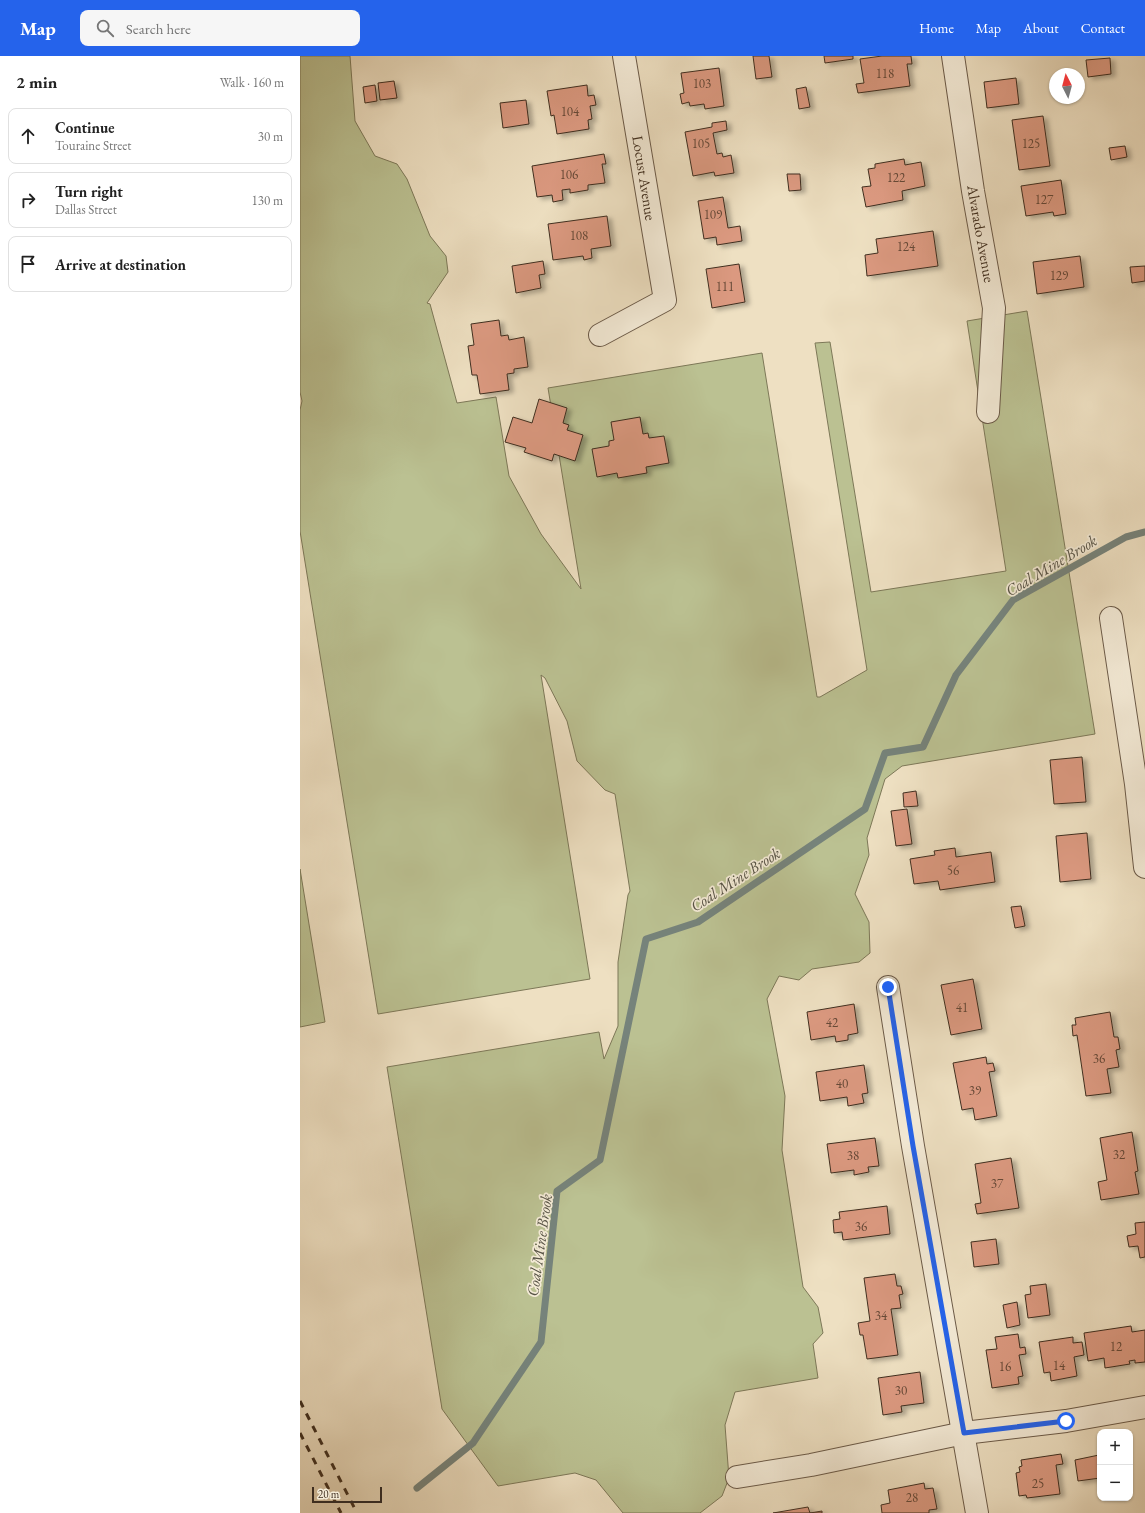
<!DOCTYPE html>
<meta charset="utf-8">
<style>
:root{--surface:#fff;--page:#f6f6f6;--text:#222;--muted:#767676;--line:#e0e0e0;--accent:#2563eb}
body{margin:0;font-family:"EB Garamond",serif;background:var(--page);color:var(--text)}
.controls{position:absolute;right:12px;bottom:12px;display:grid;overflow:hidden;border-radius:8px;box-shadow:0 1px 3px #0004}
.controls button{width:36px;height:36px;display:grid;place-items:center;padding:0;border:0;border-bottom:1px solid var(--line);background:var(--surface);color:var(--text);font:20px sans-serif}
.compass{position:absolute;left:749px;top:12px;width:36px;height:36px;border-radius:50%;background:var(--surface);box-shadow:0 1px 3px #0004;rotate:354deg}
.scale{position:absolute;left:12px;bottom:10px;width:70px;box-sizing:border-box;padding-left:4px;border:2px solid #3f2e1f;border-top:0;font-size:11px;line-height:14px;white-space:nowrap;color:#3f2e1f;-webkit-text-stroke:3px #f4ebd7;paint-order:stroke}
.stop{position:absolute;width:12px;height:12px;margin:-9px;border:3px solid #2563eb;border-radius:50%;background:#fff}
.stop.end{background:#2563eb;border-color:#fff;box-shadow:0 1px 4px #0008}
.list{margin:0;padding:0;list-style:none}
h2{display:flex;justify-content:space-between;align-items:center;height:52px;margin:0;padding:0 16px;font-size:17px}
h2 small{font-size:13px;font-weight:400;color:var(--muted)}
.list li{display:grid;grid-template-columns:26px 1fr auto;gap:12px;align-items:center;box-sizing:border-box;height:56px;margin:0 8px 8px;padding:0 8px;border:1px solid var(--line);border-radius:8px}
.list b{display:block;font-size:15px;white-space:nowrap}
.list p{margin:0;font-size:13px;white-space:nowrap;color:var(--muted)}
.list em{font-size:13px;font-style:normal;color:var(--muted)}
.icon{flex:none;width:22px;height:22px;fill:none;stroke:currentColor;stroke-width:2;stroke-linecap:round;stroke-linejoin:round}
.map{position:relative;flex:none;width:845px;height:1457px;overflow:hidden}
header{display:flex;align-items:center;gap:24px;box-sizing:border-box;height:56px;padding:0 20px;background:var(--accent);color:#fff}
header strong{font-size:19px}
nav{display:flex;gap:22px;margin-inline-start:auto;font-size:14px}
.search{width:280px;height:36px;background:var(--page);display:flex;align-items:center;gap:10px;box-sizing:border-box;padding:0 14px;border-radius:8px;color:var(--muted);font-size:15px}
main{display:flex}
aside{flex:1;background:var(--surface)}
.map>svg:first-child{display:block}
.green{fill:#bbc192;stroke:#7d7858}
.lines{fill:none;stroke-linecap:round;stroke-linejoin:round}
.stream{stroke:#76837b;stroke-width:7}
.building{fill:#db9980;stroke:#3f2e1f;filter:url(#shadow)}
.minor-casing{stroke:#6b5a48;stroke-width:24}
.minor{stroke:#f4ebd7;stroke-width:22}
.rail{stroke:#3f2e1f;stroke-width:3;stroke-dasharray:7 7;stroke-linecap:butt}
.route{stroke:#2563eb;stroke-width:5}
.labels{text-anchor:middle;stroke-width:3.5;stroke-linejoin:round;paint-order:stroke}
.number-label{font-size:13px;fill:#664937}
.street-label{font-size:15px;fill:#3f2e1f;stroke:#f4ebd7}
.water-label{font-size:16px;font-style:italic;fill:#565245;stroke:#f4ebd7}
</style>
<header>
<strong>Map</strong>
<div class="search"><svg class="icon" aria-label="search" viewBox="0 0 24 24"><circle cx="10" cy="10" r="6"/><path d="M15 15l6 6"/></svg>Search here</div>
<nav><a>Home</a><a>Map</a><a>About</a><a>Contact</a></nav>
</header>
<main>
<aside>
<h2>2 min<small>Walk · 160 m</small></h2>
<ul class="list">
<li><svg class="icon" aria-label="ahead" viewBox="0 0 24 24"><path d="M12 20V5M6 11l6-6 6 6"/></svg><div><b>Continue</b><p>Touraine Street</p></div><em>30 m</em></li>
<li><svg class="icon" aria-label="right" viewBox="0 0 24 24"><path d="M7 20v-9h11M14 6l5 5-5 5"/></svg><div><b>Turn right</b><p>Dallas Street</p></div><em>130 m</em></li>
<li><svg class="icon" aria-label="arrive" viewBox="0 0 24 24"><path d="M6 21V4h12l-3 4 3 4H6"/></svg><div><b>Arrive at destination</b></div></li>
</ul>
</aside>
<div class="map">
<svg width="845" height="1457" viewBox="0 0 845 1457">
<defs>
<filter id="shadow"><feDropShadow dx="4.5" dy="2.5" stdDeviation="2" flood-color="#0004"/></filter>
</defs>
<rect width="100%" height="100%" fill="#eee0c2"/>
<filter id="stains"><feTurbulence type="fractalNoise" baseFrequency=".005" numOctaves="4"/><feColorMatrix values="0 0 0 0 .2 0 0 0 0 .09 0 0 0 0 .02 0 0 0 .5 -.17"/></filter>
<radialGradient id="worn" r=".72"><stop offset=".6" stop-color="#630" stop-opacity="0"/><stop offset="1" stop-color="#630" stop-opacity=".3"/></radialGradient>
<!-- green -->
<path class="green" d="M0,0H50L55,65L75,100L97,108L107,123L130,180L146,200L148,216L127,247L130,248L157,347L196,341L209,420L241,478L281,533L248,332L462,297L517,641H520L567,614L515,287L530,286L571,536L706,515L667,265L727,255L795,678L602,710L585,723L567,782L569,799L555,838L569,866L570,897L559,906L512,913L499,924L479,920L467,943L485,1040L482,1094L503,1231L518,1251L523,1277L513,1288L518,1322L435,1336L425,1369L429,1422L422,1440L400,1457H323L296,1424L275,1417L198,1430L142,1353L87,1011L299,976L304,1003L318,970V906L328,839L330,835L315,738L305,734L277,705L267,665L245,622L241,619L290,923L78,958L0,475V354L2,345L0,336Z
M0,813L25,966L0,971Z"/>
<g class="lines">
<!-- stream -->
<path class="stream" d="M117,1432L173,1387L241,1286L257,1135L300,1104L346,883L398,866L565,753L585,697L623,691L656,619L713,544L826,481L845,476"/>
</g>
<!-- building -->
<path class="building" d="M453,0H469L472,21L456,23Z
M524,0H553V3L525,7Z
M582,0H611L612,8H607L610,30L558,37L556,28L564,27L560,3Z
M810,2L811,18L788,21L786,4Z
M419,12L424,50L405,53L404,48L390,50L389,46L382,48L380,38L384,37L381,17Z
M716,22L719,48L687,52L684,26Z
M94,25L97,42L80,44L78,27Z
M75,29L77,45L65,47L63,31Z
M287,29L288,40L294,39L296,49L290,50L292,63L288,64L289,73L257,78L254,59L251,60L247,35Z
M506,31L510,51L499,53L496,33Z
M226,44L229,68L203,72L200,47Z
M743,60L750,110L719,114L712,64Z
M426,65L427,74L413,77L417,98L422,97L423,101L431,99L434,117L415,120L414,116L393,120L385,76L412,71V67Z
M825,90L827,101L811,104L809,92Z
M304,98L306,108H302L305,127L288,129V134L270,137V133L262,134L263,144L253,146L252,139L237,141L232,110Z
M604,103L605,109L621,106L625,130L602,135L603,144L566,151L562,131L571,130L568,113L575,112V108Z
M487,118H500L501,134L489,135Z
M761,124L766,158L754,160L753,156L726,160L721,130Z
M423,141L428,172L440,170L442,185L417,189L416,181L404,183L398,145Z
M307,160L311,190L291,193L292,202L284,204L283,200L253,204L248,168Z
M633,175L638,210L567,220L565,199L578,197L576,183Z
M780,200L784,231L737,238L733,206Z
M243,205L245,218L239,219L241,232L216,237L212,210Z
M439,208L445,246L412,252L406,213Z
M845,210V225L832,227L830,211Z
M199,264L201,280L208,279L209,284L224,281L228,311L214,313V317L207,318L209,334L180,338L177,319H172L168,290L174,289L171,268Z
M239,343L267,352L263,367L269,369L267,374L283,379L275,405L254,398L252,405L224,396L226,392L205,386L213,361L232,367Z
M340,361L343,378L348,377L349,382L364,380L369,407L346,411L347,417L318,422L317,417L297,421L292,393L309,390V385L314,384L311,366Z
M782,701L786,746L754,748L750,704Z
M616,735L618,750L604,751L603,737Z
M607,753L612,788L596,790L591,755Z
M787,777L791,823L760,826L756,780Z
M655,792L656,801L691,796L695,826L640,834L638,825L614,828L610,803L635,799L634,795Z
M721,850L725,870L715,872L711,851Z
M673,923L682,973L651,979L641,929Z
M554,948L558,977L548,979V984L536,986L535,980L511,984L507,956Z
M810,956L814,981H818L820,993L816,994L819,1011L807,1013L811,1037L786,1040L777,979L773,980L772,969H776L775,962Z
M686,1001L687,1008L693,1007L695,1015L689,1016L697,1060L675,1064L673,1052L662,1054L653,1007Z
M564,1009L568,1037L562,1038L564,1047L548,1050L547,1041L520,1045L516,1016Z
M832,1076L838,1115L835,1116L839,1138L801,1144L798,1126L807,1124L800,1082Z
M575,1082L579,1110L568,1111L569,1116L554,1119V1114L531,1117L527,1088Z
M711,1102L719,1152L677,1158L675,1148L681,1147L675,1108Z
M587,1150L590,1178L543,1184L542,1176L534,1177L533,1164L540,1163L539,1156Z
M845,1166V1201L840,1202L838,1190L829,1191L827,1180L836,1178L835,1167Z
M696,1183L699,1208L674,1211L671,1186Z
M595,1218L597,1230H601L603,1238L599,1239L601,1252L591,1253L598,1299L567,1303L563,1279H560L558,1267L570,1265L564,1222Z
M746,1228L750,1259L728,1262L725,1239L731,1238L730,1230Z
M717,1246L720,1269L707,1272L703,1249Z
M831,1270L832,1276L845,1274V1306L835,1307V1304L829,1305L830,1308L805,1312L804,1302L788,1305L784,1277Z
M718,1278L720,1292L725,1291L726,1298L719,1299L723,1320L718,1321L719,1328L692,1332L686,1294L697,1293L695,1281Z
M773,1281V1287L782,1286L784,1299L774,1301L777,1320L751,1325L750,1316L744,1317L739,1286Z
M620,1316L624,1347L601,1350L602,1356L583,1359L578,1322Z
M761,1398L763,1408L756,1409L760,1438L727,1442L726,1439L719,1440L716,1417L720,1416L719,1411L722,1410L721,1404Z
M799,1399L800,1422L778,1425L775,1404Z
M624,1427L625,1433L633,1432L637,1453L629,1454V1457H582L581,1449L590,1447L588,1434Z
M508,1451L510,1457L522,1455V1457H473Z"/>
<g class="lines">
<!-- minor casing -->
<g class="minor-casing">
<g id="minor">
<path id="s1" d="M653,0L673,135L694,252L688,356"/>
<path d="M300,279L365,244L324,0"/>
<path d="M811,562L836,728L845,811"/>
<path d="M588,931L613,1090L677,1457"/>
<path d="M437,1421L511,1409L664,1377L766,1365L845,1351"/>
</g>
</g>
<!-- minor -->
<use href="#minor" class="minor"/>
<!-- rail -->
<path class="rail" d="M0,1345L57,1457
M0,1377L41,1457"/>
</g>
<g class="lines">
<!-- route -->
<path class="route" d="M588,931L613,1090L664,1377L766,1365"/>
</g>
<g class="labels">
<!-- number labels -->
<g class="number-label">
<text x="585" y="22">118</text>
<text x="402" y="32">103</text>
<text x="270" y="60">104</text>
<text x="401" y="92">105</text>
<text x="731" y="92">125</text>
<text x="269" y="123">106</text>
<text x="596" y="126">122</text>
<text x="744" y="148">127</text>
<text x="413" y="163">109</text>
<text x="279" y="184">108</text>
<text x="606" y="195">124</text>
<text x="759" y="224">129</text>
<text x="425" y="235">111</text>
<text x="653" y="819">56</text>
<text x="662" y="956">41</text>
<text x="532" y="971">42</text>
<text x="799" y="1007">36</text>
<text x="542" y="1032">40</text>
<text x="675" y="1039">39</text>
<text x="819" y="1103">32</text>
<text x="553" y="1104">38</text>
<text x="697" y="1132">37</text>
<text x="561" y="1175">36</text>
<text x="581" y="1264">34</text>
<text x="816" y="1295">12</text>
<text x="759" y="1314">14</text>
<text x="705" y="1315">16</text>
<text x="601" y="1339">30</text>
<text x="738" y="1432">25</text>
<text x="612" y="1446">28</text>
</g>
<!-- street labels -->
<g class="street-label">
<text transform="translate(344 122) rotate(81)" y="5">Locust Avenue</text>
<text dy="5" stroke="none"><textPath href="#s1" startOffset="180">Alvarado Avenue</textPath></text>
</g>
<!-- water labels -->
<g class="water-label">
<text transform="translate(751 509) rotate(-31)" y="6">Coal Mine Brook</text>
<text transform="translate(435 823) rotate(-33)" y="6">Coal Mine Brook</text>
<text transform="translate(239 1189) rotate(-82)" y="6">Coal Mine Brook</text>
</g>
</g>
<rect width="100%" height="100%" filter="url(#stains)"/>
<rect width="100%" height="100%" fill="url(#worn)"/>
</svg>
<div class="controls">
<button>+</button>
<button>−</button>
</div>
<svg class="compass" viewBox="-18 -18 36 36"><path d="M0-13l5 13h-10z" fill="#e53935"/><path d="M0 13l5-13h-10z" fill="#767676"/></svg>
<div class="scale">20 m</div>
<div class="stop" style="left:766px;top:1365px"></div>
<div class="stop end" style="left:588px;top:931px"></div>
</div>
</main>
